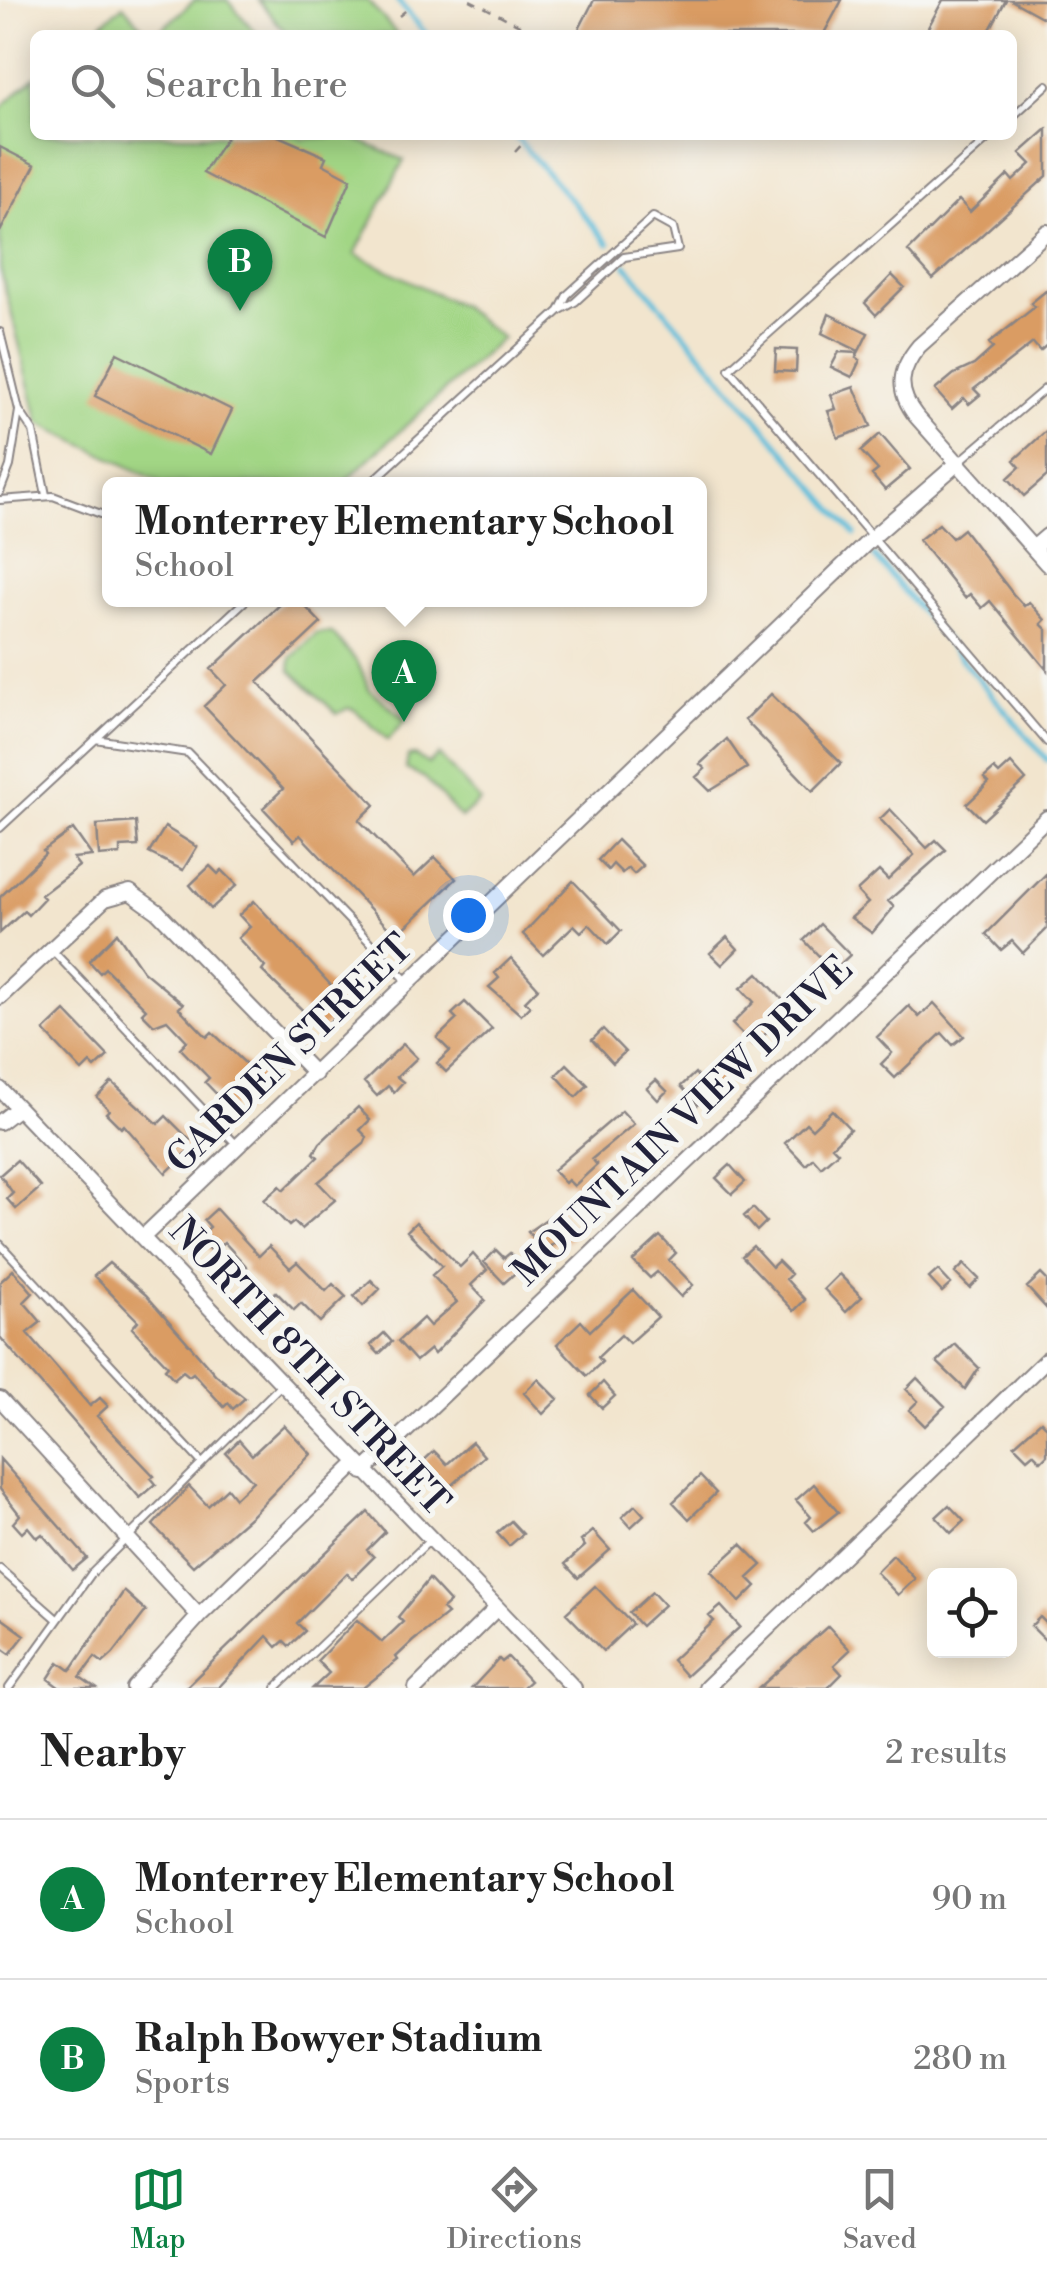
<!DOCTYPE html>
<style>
:root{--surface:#fff;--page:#f6f6f6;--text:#222;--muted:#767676;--line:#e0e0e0;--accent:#0b8043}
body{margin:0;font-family:"Libre Bodoni",serif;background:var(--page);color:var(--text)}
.controls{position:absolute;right:30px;bottom:30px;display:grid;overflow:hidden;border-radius:15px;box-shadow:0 5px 25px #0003}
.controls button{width:90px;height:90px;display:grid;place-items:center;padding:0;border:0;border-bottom:2px solid var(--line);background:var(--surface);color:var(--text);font:50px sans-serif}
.you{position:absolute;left:468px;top:915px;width:35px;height:35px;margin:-25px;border:8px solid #fff;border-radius:50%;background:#1a73e8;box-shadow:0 0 0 15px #1a73e833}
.badge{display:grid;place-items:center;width:65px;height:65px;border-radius:50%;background:var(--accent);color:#fff;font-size:32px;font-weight:700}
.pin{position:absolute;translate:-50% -82px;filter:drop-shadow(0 2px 5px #0008)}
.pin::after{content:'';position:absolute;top:52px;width:35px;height:30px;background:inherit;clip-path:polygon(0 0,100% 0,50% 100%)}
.popup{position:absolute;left:102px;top:477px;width:605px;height:130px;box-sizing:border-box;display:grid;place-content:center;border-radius:15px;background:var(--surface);filter:drop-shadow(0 2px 8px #0005);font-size:32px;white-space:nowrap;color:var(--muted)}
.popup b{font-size:38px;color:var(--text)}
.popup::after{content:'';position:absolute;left:50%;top:100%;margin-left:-20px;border:20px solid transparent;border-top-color:var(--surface)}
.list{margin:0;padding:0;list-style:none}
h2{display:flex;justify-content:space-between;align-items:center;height:130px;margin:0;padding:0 40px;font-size:42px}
h2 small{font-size:32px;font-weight:400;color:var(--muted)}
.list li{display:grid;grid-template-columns:65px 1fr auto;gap:30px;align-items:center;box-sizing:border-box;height:160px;padding:0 40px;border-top:2px solid var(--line)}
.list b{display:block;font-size:38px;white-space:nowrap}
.list p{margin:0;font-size:32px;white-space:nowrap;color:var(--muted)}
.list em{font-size:32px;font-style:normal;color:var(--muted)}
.icon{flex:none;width:55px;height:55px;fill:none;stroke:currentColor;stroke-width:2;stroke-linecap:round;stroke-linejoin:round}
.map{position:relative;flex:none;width:1047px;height:1688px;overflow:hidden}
.search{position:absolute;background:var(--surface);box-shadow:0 5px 25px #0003;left:30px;right:30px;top:30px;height:110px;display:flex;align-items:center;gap:25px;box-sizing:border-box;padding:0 35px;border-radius:15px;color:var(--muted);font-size:38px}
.sheet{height:450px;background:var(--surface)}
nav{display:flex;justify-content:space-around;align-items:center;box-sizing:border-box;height:140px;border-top:2px solid var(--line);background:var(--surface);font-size:28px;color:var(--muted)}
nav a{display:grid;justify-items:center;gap:5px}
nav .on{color:var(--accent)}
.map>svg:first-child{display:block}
.green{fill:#a2d685;stroke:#627c60;stroke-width:2.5}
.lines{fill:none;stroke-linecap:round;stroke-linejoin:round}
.stream{stroke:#5dbedb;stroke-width:5}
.building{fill:#da9c63}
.lane-casing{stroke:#8a8484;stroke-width:10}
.street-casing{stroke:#8a8484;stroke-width:18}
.path{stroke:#8a8484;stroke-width:2.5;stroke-dasharray:8 8;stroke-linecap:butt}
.lane{stroke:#fff;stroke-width:6}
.street{stroke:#fff;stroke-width:14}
.labels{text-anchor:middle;stroke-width:10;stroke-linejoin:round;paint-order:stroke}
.street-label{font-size:38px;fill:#22223b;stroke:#f6f6f2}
</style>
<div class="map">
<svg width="1047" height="1688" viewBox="0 0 1047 1688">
<rect width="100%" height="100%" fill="#f6f6f2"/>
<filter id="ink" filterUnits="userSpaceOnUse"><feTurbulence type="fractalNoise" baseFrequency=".01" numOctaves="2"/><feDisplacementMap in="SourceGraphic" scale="20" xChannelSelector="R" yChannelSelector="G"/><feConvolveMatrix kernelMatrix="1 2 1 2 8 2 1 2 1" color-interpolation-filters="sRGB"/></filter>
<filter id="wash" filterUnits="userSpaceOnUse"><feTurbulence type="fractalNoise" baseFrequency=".0048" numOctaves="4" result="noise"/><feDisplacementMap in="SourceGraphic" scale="40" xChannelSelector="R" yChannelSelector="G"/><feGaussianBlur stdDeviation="2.25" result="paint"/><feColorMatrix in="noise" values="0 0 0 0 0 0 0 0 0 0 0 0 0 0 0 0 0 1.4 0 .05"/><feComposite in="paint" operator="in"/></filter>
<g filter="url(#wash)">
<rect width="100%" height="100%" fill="#f2e5ce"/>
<!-- green -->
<path class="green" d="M195,0H227L258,35H155Z
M258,0H367L398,35H288Z
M123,5L149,35H89Z
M35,77V135H298L302,139L346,135L404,160L355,254L461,306L502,338L342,484H164L39,423L0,268V108Z
M317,633H332L358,663L369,689L406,720L388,740L355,710L348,708L337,714L290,670L291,658Z
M415,755L428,764L439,755L480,801L461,818L425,778L406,769L408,756Z"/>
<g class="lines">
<!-- stream -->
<path class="stream" d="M397,0L427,35
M514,135L609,244
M626,265L855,534
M874,556L1047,760"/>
</g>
<g id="blocks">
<!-- building -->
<path class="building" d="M594,0H842L823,35H576Z
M943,0H1006L987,35H924Z
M1011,0H1047V20Z
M1047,129V176L933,279L908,251L959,200L970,212L1008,175L1013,181L1031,164L1020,153Z
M228,135H276L326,157L323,164L351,179L326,237L203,173Z
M0,147L35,165L0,232Z
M892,275L904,287L876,315L865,303Z
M1047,290V345L1040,351L1033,343L974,389L980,395L969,404L964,398L952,409L935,390L954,374L974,365L993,348L989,343L1035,307L1031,303Z
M829,314L868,333L859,351L822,333Z
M776,349L797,350L796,372L775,371Z
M839,352L858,353L856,358L860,360L852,377L831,367Z
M117,353L232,410L211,454L95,396Z
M854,387L871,426L838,438L828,411L836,409L831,395Z
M1047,430V476L1024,496L1008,478L1020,467L1014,460Z
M880,434L910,469L885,490L872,475L878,470L861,451Z
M939,524L952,538L963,529L1013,594L1024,606L1029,602L1045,620L1041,624L1047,630V670L990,601L982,608L970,594L965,598L919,540Z
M285,600H299L321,623L258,682L375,805L359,820L414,877L435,857L456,879L396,936L300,835L294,841L263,808L283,789L204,706L226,685L211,669Z
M771,694L841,763L813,791L745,720Z
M727,739L747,768L710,791L696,777L705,769L700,764Z
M1011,763L1026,780L983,820L967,804L989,783L984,778L994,769L999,774Z
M890,809L927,848L936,840L946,850L888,901L894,907L872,933L851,918L868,903L857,891L879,871L888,880L914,855L880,819Z
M136,822L138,846L120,847V854L99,856L97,825Z
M165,827L197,847L183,870L149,853Z
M73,829L92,856L73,858L79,866L41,895L44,898L28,915L24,911L0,933V897L45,854L43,851Z
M617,840L643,866L634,874L628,868L622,873L613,864L608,870L598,860Z
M210,866L218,874L222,870L237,885L211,909L190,885Z
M1047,873V929L1023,953L1012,941L1001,950L986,934Z
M573,881L621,931L608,944L589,924L581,932L574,925L543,955L523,934Z
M254,901L348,1004L322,1029L262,971L265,967L238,938L250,927L239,915Z
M820,924L850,955L833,971L804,940Z
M117,933L143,971L183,1004L179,1008L207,1037L212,1032L261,1078L258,1081L265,1088L243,1111L235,1103L230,1108L205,1082L209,1078L180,1048L187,1041L167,1020L154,1025L142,1013L146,1009L105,968L100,973L89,961Z
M727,937L738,949L722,965L710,953Z
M511,958L538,988L525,1001L530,1006L521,1015L489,987L499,978L495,973Z
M758,973L792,1010L753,1045L732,1024L754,1002L741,988Z
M465,1002L492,1029L446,1072L437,1063L450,1051L437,1038L457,1019L452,1014Z
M934,1003L964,1036L953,1045L942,1033L895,1078L881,1064L892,1053L877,1037L909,1006L919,1017Z
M65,1011L108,1056L95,1068L90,1063L82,1071L44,1031Z
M603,1029L625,1052L613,1063L592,1040Z
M403,1044L417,1058L397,1077L403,1082L394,1092L388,1086L377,1096L364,1082Z
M730,1056L741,1068L698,1105L681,1086L695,1073L701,1081Z
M567,1064L588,1085L576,1097L556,1075Z
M656,1080L667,1091L658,1100L647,1088Z
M112,1082L158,1124L166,1116L190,1140L184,1146L189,1151L166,1173L124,1125L121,1128L106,1113L109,1110L97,1097Z
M358,1107L370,1120L360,1130L367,1137L364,1144L318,1182L335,1200L301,1229L294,1222L289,1226L264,1200L280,1186L284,1190L318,1157L314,1153L320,1143Z
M832,1110L850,1129L832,1146L838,1152L821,1167L813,1158L806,1165L785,1143L806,1123L812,1129Z
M622,1111L634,1124L592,1159L597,1165L574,1186L568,1180L565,1183L553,1170Z
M17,1160L41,1187L16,1209L7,1199L13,1193L0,1175Z
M730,1165L745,1182L732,1194L716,1178Z
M753,1208L766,1222L757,1231L744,1216Z
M216,1209L259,1256L269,1246L290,1268L297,1262L326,1291L333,1284L346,1297L320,1322L301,1303L294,1310L276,1292L272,1295L244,1270L247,1267L224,1242L212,1252L198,1238L210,1227L204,1220Z
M558,1211L577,1232L566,1242L561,1237L545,1251L528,1232Z
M416,1222L460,1267L473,1254L487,1270L471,1285L485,1300L434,1354L430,1349L416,1361L398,1341L423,1318L430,1326L457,1302L432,1275L442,1266L407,1231Z
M660,1236L676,1253L669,1260L693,1285L681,1297L657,1272L650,1278L633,1261Z
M753,1246L772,1267L778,1261L791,1274L786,1279L805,1300L794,1311L742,1256Z
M496,1250L504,1258L510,1253L522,1267L504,1283L484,1262Z
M109,1263L146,1295L216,1375L245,1398L233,1409L228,1403L224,1407L193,1373L189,1376L183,1371L174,1379L165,1369L168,1366L132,1328L138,1321L94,1276Z
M964,1264L979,1279L970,1288L955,1273Z
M13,1270L33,1293L24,1302L41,1322L27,1333L90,1406L100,1398L108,1406L97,1416L154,1476L151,1478L156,1484L140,1498L0,1337V1282Z
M938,1270L951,1284L942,1292L929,1278Z
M839,1274L862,1297L846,1312L824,1289Z
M1041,1274L1047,1280V1309L1027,1287Z
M371,1280L380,1289L363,1306L354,1296Z
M633,1290L658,1317L629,1343L621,1335L598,1357L602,1362L587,1376L557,1344L581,1321L590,1331Z
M384,1333L392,1342L379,1354L371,1345Z
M955,1344L979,1368L965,1389L937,1362Z
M917,1378L945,1406L925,1426L909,1410L918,1401L906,1389Z
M538,1379L558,1399L543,1414L524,1393Z
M603,1382L615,1396L602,1408L590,1395Z
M1041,1421L1047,1427V1455L1041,1461L1033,1453L1027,1458L1014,1445Z
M284,1425L311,1454L252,1515L193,1566L153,1525L189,1486L208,1506L227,1488L235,1498L253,1481L226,1453L239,1440L252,1455Z
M472,1442L484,1456L446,1490L440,1484L435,1488L422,1473L427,1470L421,1463L434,1451L447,1464Z
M0,1459L87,1558L73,1570L42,1534L37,1538L28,1527L22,1533L13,1523L20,1515L0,1489Z
M700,1476L716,1493L689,1519L673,1502Z
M814,1484L838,1512L814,1531L806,1522L811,1517L796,1500Z
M635,1505L644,1515L631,1527L622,1517Z
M949,1505L964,1521L951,1533L936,1517Z
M368,1512L385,1532L367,1550L374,1557L352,1579L347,1573L297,1623L305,1631L289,1646L284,1641L277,1647L267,1636L218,1688H185Z
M511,1521L523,1534L509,1546L497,1533Z
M593,1531L610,1550L578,1578L565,1564L585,1546L581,1541Z
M741,1544L762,1565L748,1578L756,1586L740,1602L711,1571Z
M893,1555L915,1579L898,1595L876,1572Z
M429,1579L450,1602L442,1609L447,1614L413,1641L396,1657L398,1660L363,1688H313L329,1673L317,1661L357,1620L382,1642L403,1622L398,1617Z
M595,1586L632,1624L603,1651L566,1613Z
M124,1591L146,1611L113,1654L103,1663L95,1657L80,1677L96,1688H60L48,1679L59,1662L70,1670L73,1667Z
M652,1592L664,1605L641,1626L629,1613Z
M721,1606L740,1627L686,1676L672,1660L714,1621L709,1616Z
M0,1617L25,1635L10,1654L0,1647Z
M1040,1617L1047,1624V1642L1031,1626Z
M828,1626L850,1650L834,1665L842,1674L828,1688H759Z
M508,1657L530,1681L522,1688H472L499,1659L502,1662Z"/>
</g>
</g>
<g filter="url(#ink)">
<use href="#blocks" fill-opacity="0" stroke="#8a8484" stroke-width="2.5"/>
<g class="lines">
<!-- lane casing -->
<g class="lane-casing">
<path id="lane" d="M1012,117L1047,85
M992,135L729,369L1047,742
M0,332L19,410L33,431L46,495
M960,461L1047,387
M370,484L559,311L575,302L624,257L678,249L673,228L653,217L567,295L559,311
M0,492L10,466L19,411
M0,500L53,496L109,517
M95,739L188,753L409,983
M0,828L246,600
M52,950L236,1144
M0,1244L201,1462
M0,1569L57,1619
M9,1688L91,1574L280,1386
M276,1688L429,1541"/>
</g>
<!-- street casing -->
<g class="street-casing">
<path id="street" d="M1047,232L919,346C899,370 896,390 916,416L1047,564
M1033,548L1047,536
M0,997L105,899L130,892L158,912L315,1074
M0,1089L574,1688
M0,1122L18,1108
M143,1237L874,536L959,462
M0,1399L199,1616
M363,1472L1047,818
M134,1688L199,1616L356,1464
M416,1688L497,1608
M706,1688L1047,1359"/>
</g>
<!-- path -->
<path class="path" d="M470,0L539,35
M399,16L410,7
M515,152L525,141"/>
<!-- lane -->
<use href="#lane" class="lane"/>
<!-- street -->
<use href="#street" class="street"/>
</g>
</g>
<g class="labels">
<!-- street labels -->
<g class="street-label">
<text transform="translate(289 1053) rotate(-44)" y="13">GARDEN STREET</text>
<text transform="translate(682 1120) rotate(-44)" y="13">MOUNTAIN VIEW DRIVE</text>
<text transform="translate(310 1366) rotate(47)" y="13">NORTH 8TH STREET</text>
</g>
</g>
</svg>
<div class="controls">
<button><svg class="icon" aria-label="locate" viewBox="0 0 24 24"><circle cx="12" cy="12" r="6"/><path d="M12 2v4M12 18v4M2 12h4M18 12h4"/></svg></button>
</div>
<div class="you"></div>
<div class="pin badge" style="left:404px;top:722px">A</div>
<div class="popup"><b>Monterrey Elementary School</b>School</div>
<div class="pin badge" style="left:240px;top:311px">B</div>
<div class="search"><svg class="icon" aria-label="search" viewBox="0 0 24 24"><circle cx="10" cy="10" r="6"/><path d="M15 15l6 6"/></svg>Search here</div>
</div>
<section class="sheet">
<h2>Nearby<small>2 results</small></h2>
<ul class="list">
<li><span class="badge">A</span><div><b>Monterrey Elementary School</b><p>School</p></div><em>90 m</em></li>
<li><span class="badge">B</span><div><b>Ralph Bowyer Stadium</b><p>Sports</p></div><em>280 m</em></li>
</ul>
</section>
<nav>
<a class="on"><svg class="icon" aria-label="map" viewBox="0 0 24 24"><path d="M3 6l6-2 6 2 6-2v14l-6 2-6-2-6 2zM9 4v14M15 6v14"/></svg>Map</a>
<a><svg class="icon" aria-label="directions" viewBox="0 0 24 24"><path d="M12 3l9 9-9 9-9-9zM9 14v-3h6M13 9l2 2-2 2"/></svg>Directions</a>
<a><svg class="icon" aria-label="saved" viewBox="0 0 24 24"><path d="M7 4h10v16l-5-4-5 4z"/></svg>Saved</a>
</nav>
